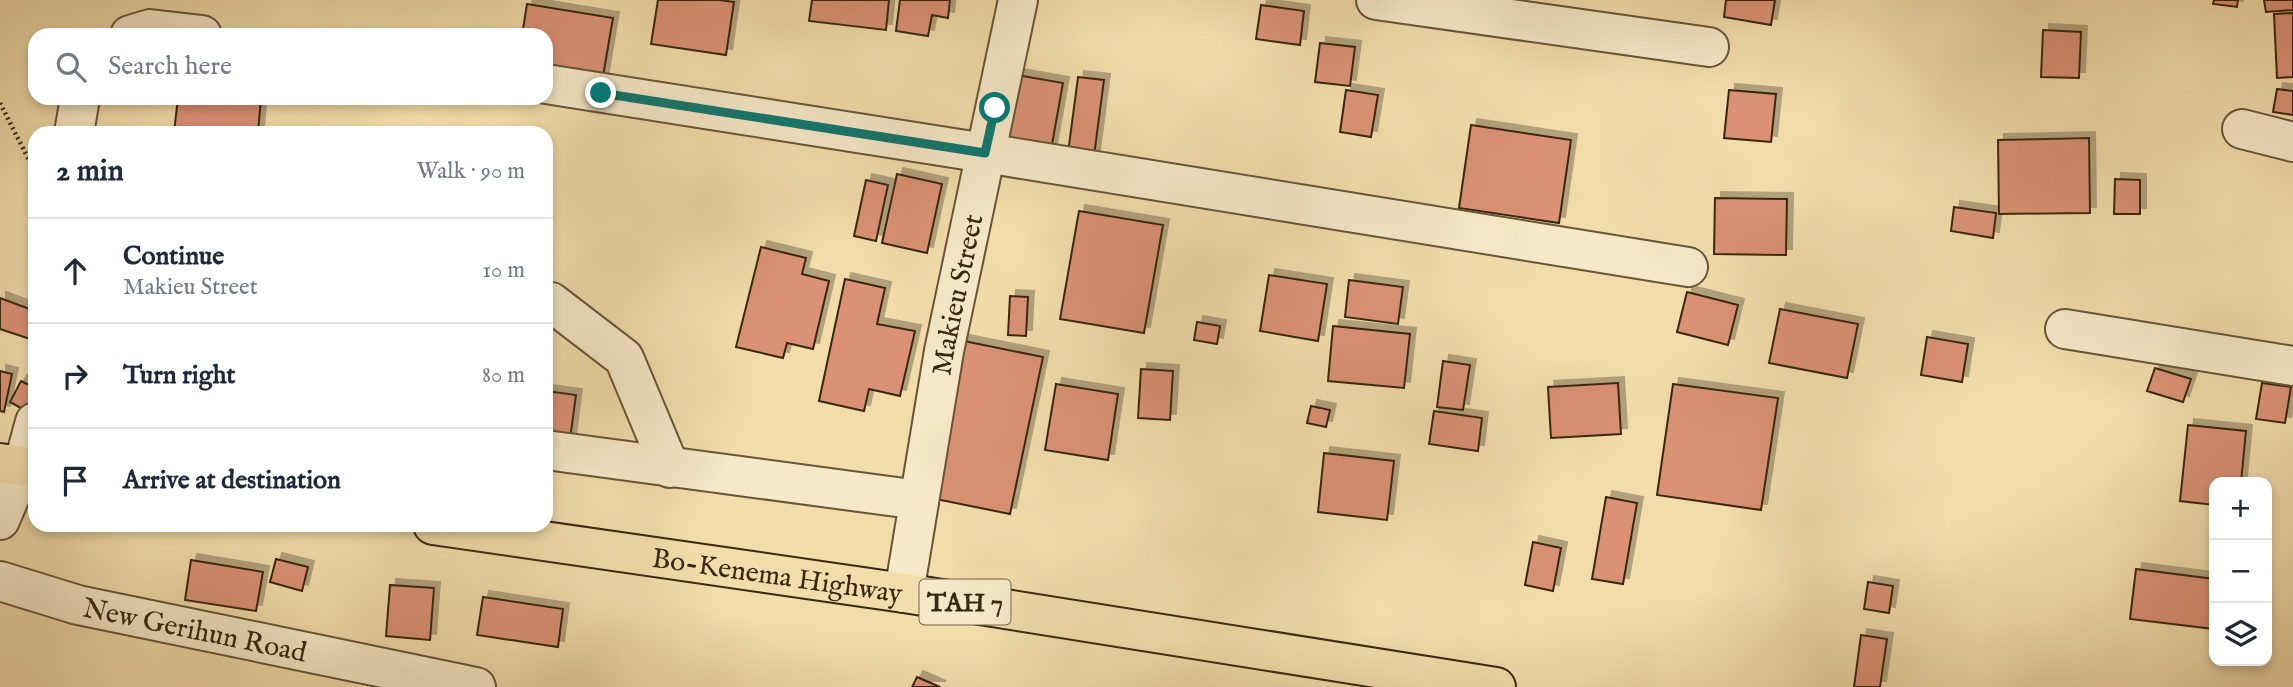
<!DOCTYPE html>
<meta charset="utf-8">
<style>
:root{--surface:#fff;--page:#f6f6f7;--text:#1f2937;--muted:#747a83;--line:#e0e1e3}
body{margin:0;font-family:"IM FELL English",serif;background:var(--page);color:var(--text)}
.controls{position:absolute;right:21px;bottom:21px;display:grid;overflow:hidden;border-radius:14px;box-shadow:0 4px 10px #0003}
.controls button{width:63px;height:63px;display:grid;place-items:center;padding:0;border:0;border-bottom:2px solid var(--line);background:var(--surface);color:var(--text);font:35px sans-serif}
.stop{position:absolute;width:21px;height:21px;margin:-16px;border:5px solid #0f766e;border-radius:50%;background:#fff}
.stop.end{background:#0f766e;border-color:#fff;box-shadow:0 2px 7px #0008}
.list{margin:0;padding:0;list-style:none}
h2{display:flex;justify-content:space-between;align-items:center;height:91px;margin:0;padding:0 28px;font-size:30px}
h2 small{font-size:23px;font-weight:400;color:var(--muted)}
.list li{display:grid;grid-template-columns:46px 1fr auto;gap:21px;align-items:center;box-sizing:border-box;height:105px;padding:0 28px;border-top:2px solid var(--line)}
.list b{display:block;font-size:26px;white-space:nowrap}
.list p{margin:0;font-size:23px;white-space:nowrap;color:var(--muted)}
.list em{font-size:23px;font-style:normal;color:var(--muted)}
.icon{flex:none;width:38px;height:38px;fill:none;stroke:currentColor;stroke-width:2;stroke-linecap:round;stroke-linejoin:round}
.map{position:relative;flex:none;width:2293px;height:687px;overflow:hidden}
.search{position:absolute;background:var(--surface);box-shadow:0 4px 10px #0003;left:28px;top:28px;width:525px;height:77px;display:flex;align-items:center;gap:18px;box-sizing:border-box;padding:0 24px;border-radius:21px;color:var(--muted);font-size:26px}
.panel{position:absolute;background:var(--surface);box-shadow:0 4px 10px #0003;left:28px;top:126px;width:525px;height:406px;border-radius:21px}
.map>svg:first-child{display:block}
.building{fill:#da9174;stroke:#392811;stroke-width:2;filter:url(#shadow)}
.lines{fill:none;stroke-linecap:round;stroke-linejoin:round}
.minor-casing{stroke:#675537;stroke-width:42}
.highway-casing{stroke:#392811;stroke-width:42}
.path{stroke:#392811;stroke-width:4.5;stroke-dasharray:2 3.5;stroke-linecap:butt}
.minor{stroke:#f6e8c8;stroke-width:38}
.highway{stroke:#f1dcaa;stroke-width:38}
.route{stroke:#0f766e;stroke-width:9}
.labels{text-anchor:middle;stroke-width:5;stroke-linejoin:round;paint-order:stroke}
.shield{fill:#f6e8c8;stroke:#726248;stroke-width:2}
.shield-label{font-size:26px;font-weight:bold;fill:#392811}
.street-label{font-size:28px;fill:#392811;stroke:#f6e8c8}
</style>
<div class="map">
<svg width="2293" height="687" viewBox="0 0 2293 687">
<defs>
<filter id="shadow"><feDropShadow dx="6" dy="-6" stdDeviation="0" flood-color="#0004"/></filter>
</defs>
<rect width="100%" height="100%" fill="#f1dcaa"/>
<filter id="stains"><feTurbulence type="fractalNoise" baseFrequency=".00286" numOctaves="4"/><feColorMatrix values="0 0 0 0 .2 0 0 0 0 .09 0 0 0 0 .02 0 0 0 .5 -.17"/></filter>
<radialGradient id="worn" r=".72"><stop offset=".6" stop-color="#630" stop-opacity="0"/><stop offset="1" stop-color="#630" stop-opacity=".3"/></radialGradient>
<!-- building -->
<path class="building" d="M658,0H719L734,2L726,55L651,44Z
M812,0H889L886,30L809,21Z
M900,0H950L948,18L932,15L928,36L896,31Z
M1726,0H1775L1771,25L1724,17Z
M2214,0H2238L2237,7L2213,4Z
M2264,0H2293V10L2266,12Z
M527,4L613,18L602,82L546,72V35H522Z
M1261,5L1304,11L1300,45L1256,39Z
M2293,13V77L2277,78L2274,14Z
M2043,30L2081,32L2079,78L2041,77Z
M1320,43L1355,47L1350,86L1315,82Z
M1011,74L1063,83L1051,150L999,140Z
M1078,77L1104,80L1094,156L1068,153Z
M2277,89L2293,91V115L2273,112Z
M1346,90L1378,95L1371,137L1340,132Z
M1729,90L1776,94L1771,142L1724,138Z
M178,98H261L258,133L174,132Z
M1471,125L1571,140L1559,223L1459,208Z
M2089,138L2090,213L1999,214L1998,140Z
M897,174L942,184L927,253L882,243Z
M2115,179L2140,180V214H2114Z
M866,180L888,185L876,241L854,236Z
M1715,198L1787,199L1786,255L1714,254Z
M1954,207L1996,213L1993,238L1951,231Z
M1079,211L1163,225L1144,333L1060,319Z
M761,247L806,258L802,274L829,281L813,349L787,343L783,358L736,347Z
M1269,275L1327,284L1318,341L1260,331Z
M845,279L885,288L877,324L915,331L900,396L869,389L864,411L819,401Z
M1349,280L1403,287L1398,324L1345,317Z
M1687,292L1738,305L1728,345L1677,332Z
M1010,296L1028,297L1026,336L1008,335Z
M0,298L35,311V323L30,339L0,329Z
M1780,309L1858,324L1847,378L1769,363Z
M1197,322L1220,326L1217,344L1194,340Z
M1333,326L1410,334L1404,388L1328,381Z
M1927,337L1968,344L1962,382L1921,375Z
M959,340L1043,357L1010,514L926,497Z
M1443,361L1470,365L1463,410L1437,407Z
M2155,368L2191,379L2183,402L2147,391Z
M1141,369L1173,371L1170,420L1138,418Z
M0,371L12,374L4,412L0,411Z
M21,381L35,388V403L30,413L10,402Z
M1618,383L1621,434L1551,438L1548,387Z
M2262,383L2291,387L2285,423L2256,419Z
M1056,384L1118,394L1108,460L1045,450Z
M1673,384L1778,398L1761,510L1657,495Z
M546,391L576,395L569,447L546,444Z
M1311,406L1330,410L1326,427L1307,423Z
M1434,411L1482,418L1478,451L1429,444Z
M2188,425L2246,431L2241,482H2214V505L2180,501Z
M1324,453L1394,461L1387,520L1318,512Z
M1606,497L1637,503L1623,584L1592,579Z
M1533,542L1561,548L1553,591L1525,585Z
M276,559L308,567L302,591L270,582Z
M191,560L263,572L256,611L185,600Z
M2136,569L2214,579V629L2130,619Z
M1868,582L1893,586L1889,613L1864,609Z
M390,585L434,588L430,640L386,636Z
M483,597L563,609L558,647L477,635Z
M1861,635L1887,639L1880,687H1854Z
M917,677L940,687H912Z"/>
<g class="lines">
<!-- minor casing -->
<g class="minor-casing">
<g id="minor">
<path d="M1376,0L1709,47"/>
<path d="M130,35L150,29L202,35"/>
<path d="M546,84L985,153L1688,267"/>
<path d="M2242,129L2293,142"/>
<path d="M74,133L80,98"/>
<path d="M546,301L551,302L624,358L670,468"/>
<path d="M2065,329L2293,366"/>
<path d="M546,450L919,500"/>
<path d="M0,520L23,466L35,422"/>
<path id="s1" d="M0,581L78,605L476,687"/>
<path id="s2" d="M904,593L944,351L1018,0"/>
</g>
</g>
<!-- highway casing -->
<g class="highway-casing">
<g id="highway">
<path d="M0,463L35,468"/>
<path id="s3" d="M433,525L904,593L1496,687"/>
</g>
</g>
<!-- path -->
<path class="path" d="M0,103L35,172"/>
<!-- minor -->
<use href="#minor" class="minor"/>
<!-- highway -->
<use href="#highway" class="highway"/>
</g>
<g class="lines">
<!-- route -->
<path class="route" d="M601,93L985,153L995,108"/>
</g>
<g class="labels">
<!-- shield labels -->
<rect class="shield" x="919.5" y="579.5" width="91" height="45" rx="5"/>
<g class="shield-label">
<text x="965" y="611">TAH 7</text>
</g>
<!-- street labels -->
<g class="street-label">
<text dy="10" stroke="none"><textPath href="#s2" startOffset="303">Makieu Street</textPath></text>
<text dy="10" stroke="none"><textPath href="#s3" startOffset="348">Bo-Kenema Highway</textPath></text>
<text dy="10" stroke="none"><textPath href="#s1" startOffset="201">New Gerihun Road</textPath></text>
</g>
</g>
<rect width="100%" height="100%" filter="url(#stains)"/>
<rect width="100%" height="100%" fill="url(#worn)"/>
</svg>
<div class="controls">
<button>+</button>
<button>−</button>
<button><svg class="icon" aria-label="layers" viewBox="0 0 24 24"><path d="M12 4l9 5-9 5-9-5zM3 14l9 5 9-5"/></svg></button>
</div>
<div class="stop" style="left:995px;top:108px"></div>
<div class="stop end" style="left:601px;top:93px"></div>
<div class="search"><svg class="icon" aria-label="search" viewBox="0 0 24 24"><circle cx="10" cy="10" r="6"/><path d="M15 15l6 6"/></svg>Search here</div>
<section class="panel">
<h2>2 min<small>Walk · 90 m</small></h2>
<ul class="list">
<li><svg class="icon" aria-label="ahead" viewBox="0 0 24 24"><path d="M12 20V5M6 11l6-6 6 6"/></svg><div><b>Continue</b><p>Makieu Street</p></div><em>10 m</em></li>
<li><svg class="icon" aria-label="right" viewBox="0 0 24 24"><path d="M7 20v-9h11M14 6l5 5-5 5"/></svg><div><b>Turn right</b></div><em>80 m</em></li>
<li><svg class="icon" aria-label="arrive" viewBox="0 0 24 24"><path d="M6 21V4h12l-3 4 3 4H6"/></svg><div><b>Arrive at destination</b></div></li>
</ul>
</section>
</div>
